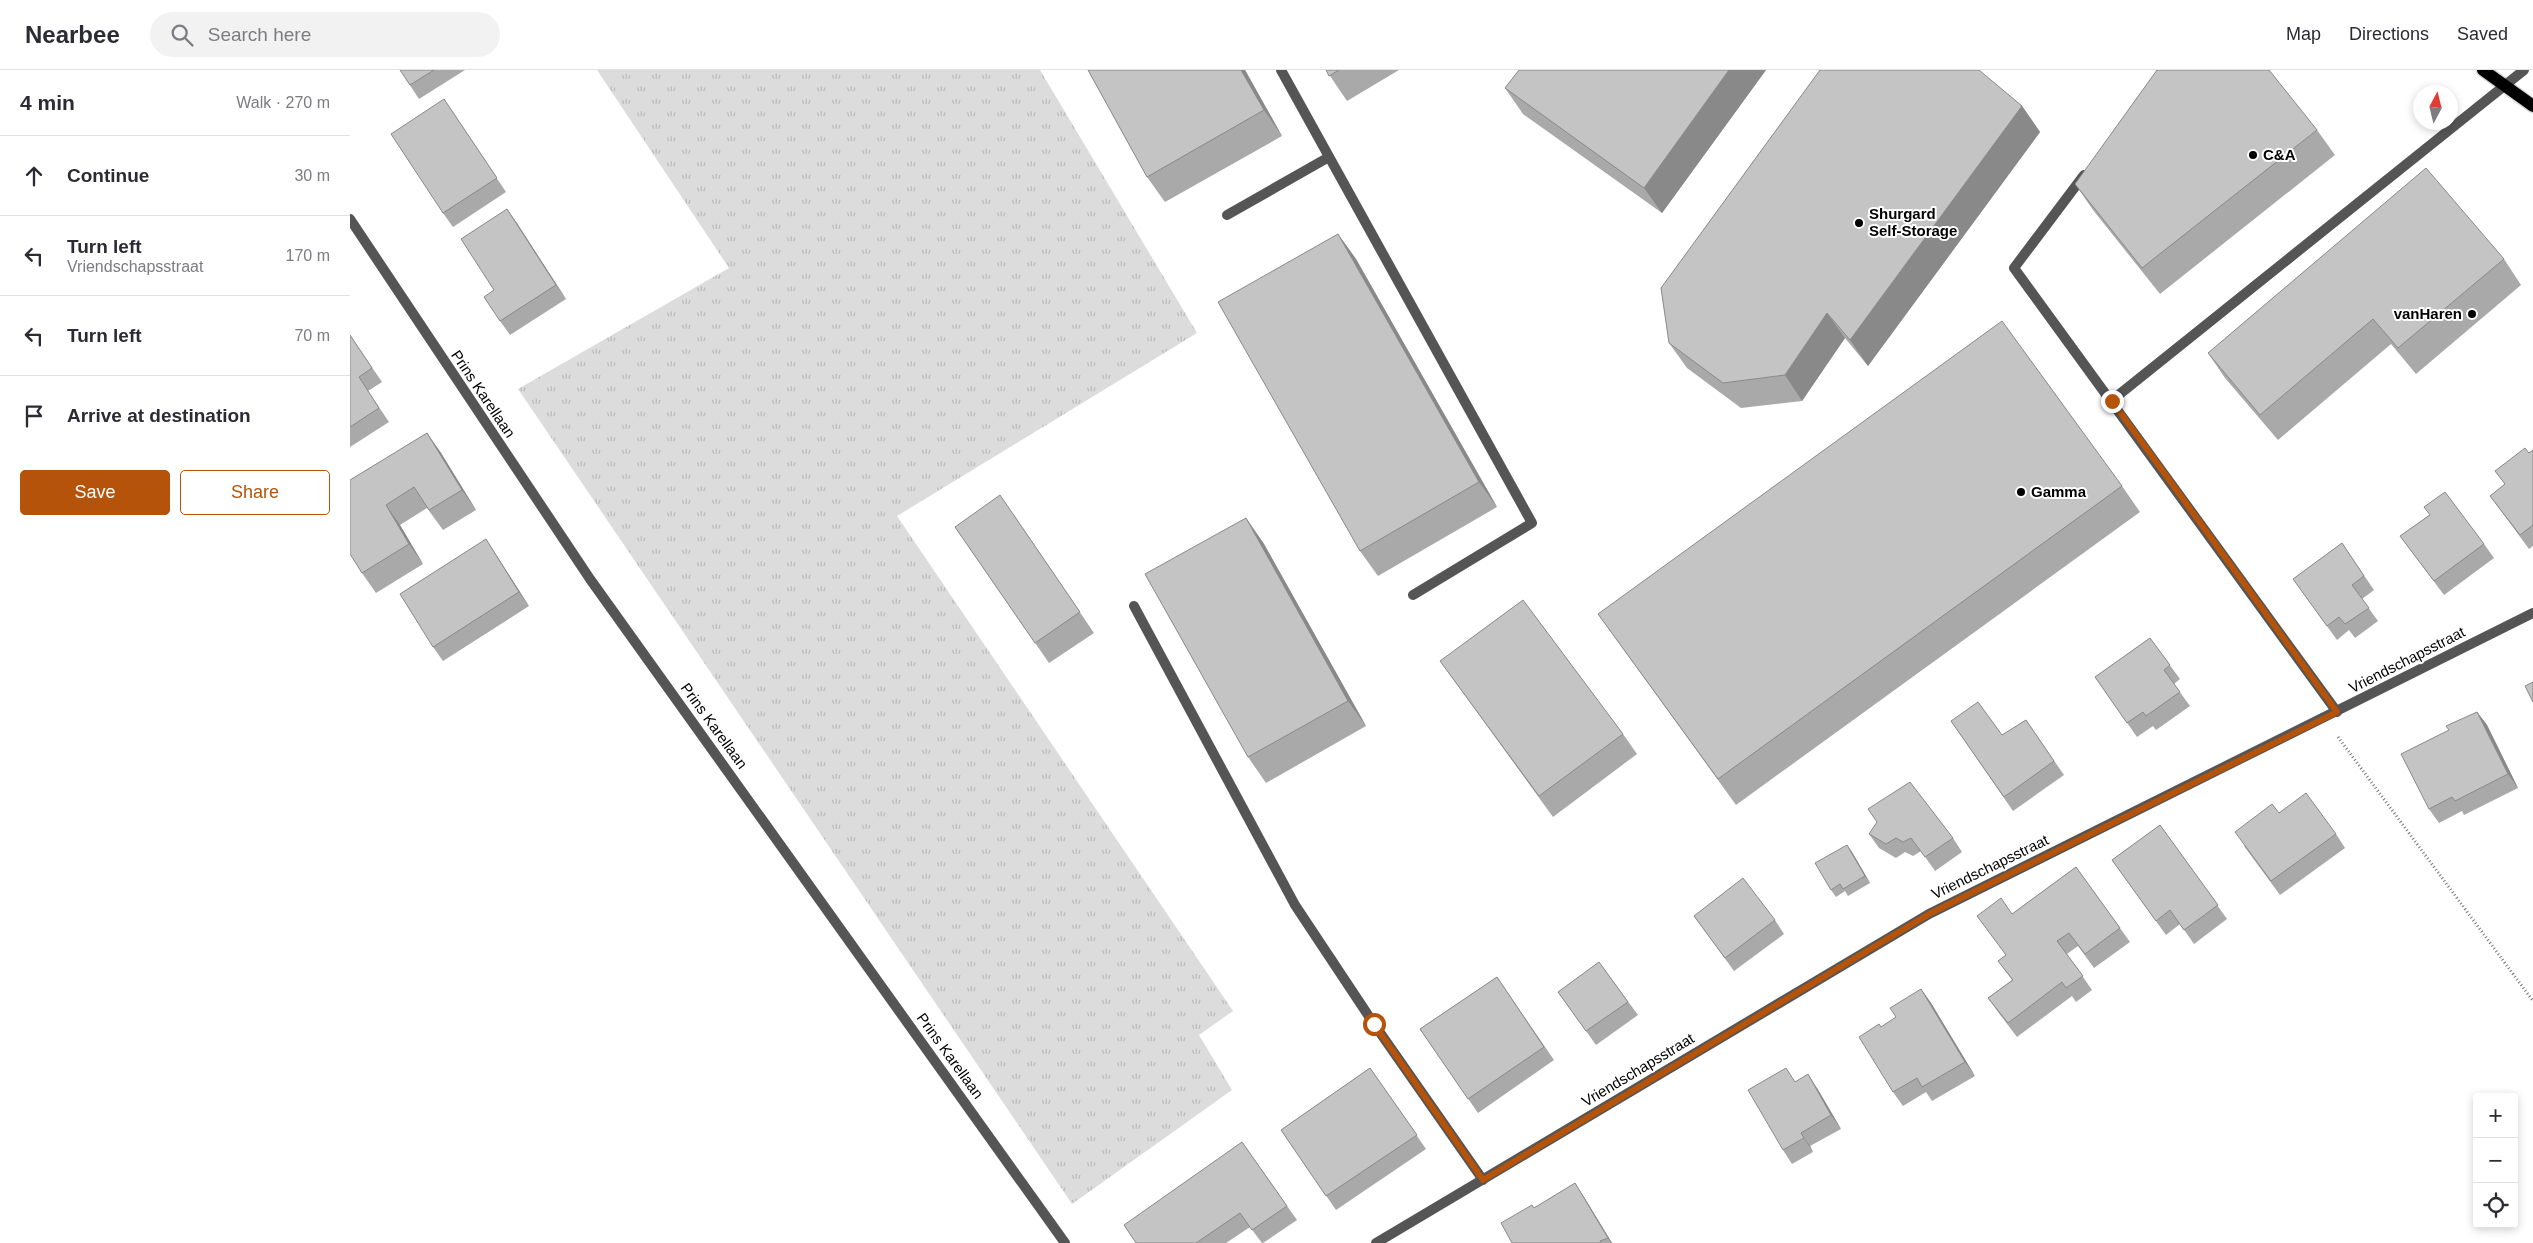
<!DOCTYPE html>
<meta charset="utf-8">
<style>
:root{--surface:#fff;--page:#f2f2f3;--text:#2b2b33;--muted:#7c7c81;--line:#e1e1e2;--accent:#b45309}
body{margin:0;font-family:Helvetica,sans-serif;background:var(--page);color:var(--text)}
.controls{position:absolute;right:15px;bottom:15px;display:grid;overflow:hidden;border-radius:5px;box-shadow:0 2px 8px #0003}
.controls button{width:45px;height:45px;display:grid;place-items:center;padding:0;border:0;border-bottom:1px solid var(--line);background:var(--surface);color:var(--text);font:25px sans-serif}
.compass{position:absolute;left:2063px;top:15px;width:45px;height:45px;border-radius:50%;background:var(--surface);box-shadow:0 2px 8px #0003;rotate:7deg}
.stop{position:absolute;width:15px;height:15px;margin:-11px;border:4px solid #b45309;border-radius:50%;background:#fff}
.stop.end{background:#b45309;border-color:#fff;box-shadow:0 1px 5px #0008}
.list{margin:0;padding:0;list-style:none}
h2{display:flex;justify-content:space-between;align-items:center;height:65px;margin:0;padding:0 20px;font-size:21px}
h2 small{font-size:16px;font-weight:400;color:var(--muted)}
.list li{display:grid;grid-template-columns:32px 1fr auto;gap:15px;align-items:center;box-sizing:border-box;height:80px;padding:0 20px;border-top:1px solid var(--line)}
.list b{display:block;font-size:19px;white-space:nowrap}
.list p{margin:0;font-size:16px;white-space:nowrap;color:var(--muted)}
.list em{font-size:16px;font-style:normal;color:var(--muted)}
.actions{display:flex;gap:10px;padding:15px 20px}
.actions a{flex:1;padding:11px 0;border:1px solid var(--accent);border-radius:5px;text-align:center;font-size:18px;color:var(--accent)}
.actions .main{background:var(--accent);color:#fff}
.icon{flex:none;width:28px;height:28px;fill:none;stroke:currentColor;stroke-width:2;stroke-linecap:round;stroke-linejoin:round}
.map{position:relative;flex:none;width:2183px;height:1173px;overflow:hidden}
header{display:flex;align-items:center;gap:30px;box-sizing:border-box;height:70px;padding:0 25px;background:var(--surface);border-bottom:1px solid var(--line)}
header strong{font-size:24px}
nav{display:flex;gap:28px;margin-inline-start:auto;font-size:18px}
.search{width:350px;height:45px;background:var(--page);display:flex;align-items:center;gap:12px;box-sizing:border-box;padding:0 18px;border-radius:28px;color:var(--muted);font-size:19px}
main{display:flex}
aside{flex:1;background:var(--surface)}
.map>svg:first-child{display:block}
.grass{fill:url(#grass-tufts)}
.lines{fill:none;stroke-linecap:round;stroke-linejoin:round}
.primary-casing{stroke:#dbdbdb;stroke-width:15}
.path{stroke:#777;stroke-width:3;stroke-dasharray:1 2.5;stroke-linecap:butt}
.service{stroke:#555;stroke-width:10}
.minor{stroke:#555;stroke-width:10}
.primary{stroke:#000;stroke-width:12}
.wall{fill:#a9a9a9}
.shaded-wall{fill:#898989}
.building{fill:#c4c4c4;stroke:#898989}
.route{stroke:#b45309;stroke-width:6}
.poi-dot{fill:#000;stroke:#fff;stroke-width:2}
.labels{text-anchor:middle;stroke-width:4;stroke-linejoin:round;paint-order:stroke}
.poi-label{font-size:15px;font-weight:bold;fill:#000;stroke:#fff;text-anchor:start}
.street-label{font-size:15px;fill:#000;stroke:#fff}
</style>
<header>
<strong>Nearbee</strong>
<div class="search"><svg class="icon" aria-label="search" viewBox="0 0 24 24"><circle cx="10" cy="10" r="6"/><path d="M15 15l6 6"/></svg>Search here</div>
<nav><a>Map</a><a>Directions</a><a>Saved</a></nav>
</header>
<main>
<aside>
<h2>4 min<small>Walk · 270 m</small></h2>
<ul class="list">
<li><svg class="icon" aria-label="ahead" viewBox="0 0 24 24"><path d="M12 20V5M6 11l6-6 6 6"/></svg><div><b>Continue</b></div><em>30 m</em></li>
<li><svg class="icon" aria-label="left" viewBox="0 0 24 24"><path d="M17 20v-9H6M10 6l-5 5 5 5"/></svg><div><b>Turn left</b><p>Vriendschapsstraat</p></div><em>170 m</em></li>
<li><svg class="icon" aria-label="left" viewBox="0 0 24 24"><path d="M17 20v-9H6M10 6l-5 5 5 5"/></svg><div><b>Turn left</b></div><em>70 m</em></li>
<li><svg class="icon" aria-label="arrive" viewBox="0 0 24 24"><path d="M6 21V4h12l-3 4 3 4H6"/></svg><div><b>Arrive at destination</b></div></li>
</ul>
<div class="actions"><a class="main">Save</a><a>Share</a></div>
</aside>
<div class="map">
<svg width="2183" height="1173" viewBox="0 0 2183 1173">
<defs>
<pattern id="grass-tufts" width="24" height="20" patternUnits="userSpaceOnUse" patternTransform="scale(1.25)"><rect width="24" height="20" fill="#dcdcdc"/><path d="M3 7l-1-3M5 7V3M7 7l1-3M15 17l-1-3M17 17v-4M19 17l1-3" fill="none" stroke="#bbb"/></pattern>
</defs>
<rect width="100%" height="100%" fill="#fff"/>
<!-- grass -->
<path class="grass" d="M247,0H690L847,263L547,446L883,941L849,965L882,1020L722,1134L168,319L379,198Z"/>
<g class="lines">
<!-- primary casing -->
<g class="primary-casing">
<path id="primary" d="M2133,0L2183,36"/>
</g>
<!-- path -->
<path class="path" d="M1988,667L2183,931"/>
<!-- service -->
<path class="service" d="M931,0L1182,453L1063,525
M1734,105L1664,198L1987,642
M877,145L979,87
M1761,331L2174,0
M784,536L945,835L1024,954L1133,1110"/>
<!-- minor -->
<path class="minor" d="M0,149L240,509L715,1173
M1026,1173L1579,844L2183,543"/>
<!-- primary -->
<use href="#primary" class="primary"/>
</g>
<!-- wall -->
<path class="wall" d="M50,0H115L69,29Z
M738,0H895L932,66L815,132L797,107Z
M976,0H1049L997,31Z
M1169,0H1416L1312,143L1173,44L1155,18Z
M94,29L156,122L103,157L93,143Z
M1672,36L1690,62L1518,296L1495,268L1452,331L1391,338L1337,298L1319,273Z
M1967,60L1985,85L1810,224L1743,140L1725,114Z
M157,139L216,229L160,265L150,251L144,220Z
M988,164L1006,189L1147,437L1028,506L1010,481Z
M2154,189L2171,215L2066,304L2041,274L1928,370L1875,308L1858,283Z
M0,265L32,312L18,321L39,352L0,377Z
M77,363L91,383L126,440L93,460L77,438L50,455L73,494L26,523L12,503L0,484Z
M2183,380V476L2179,479L2140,426L2155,414L2145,401Z
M1772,416L1790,442L1386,735L1248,544Z
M664,445L744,563L699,593L605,457Z
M2079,445L2134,474L2144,488L2094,525L2050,466Z
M896,448L914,474L1016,656L916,713L898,687Z
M136,469L179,536L93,591L83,577Z
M1992,473L2024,520L2012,529L2028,551L2005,568L1999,560L1987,570L1943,509Z
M1800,568L1830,609L1824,614L1840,636L1806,660L1803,656L1787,667L1745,607Z
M1090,591L1273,664L1287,684L1203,747Z
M2127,642L2137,655L2168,718L2114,745L2112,741L2089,753L2079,739L2099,660Z
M1676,650L1714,705L1663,741L1601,651L1652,665Z
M1929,743L1986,764L1995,778L1930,825L1894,776Z
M1810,755L1877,849L1844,874L1830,854L1816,865L1762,790Z
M1519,764L1603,768L1612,782L1585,801L1571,781L1563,786L1555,782L1546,788L1529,778Z
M1497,775L1502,782L1520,813L1498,826L1495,821L1486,827L1481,820Z
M1726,797L1780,872L1744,898L1728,876L1717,884L1742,920L1726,932L1722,926L1667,967L1648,942L1638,928L1662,910L1648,891L1656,885L1662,844Z
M1344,846L1425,850L1434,864L1384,901Z
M1249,892L1288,945L1246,975L1208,922Z
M1147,907L1204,990L1128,1043L1070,959Z
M1571,919L1581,933L1625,1006L1582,1031L1576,1022L1553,1036L1543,1022L1529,954L1531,957L1546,947Z
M1020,998L1076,1079L986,1140L931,1060Z
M1446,1011L1467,1018L1491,1059L1460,1076L1463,1082L1442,1094L1433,1080Z
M892,1072L947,1150L913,1173H912L900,1157L876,1173H786Z
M1234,1127L1262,1173H1162L1184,1138Z"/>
<!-- shaded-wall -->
<path class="shaded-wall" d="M891,0H895L932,66L914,40Z
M1379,0H1416L1312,143L1294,118Z
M1672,36L1690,62L1518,296L1500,270Z
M157,139L167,153L216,229L206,215Z
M988,164L1006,189L1147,437L1129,412Z
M1477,243L1495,268L1452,331L1435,305Z
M77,363L91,383L126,440L112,420Z
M36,435L50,455L73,494L59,474Z
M896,448L914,474L1016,656L998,631Z
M136,469L145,483L179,536L169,522Z
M2127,642L2137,655L2168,718L2158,704Z
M1497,775L1502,782L1520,813L1515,806Z
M1571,919L1581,933L1625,1006L1615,992Z
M1458,1004L1467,1018L1491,1059L1481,1045Z
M1451,1063L1460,1076L1463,1082L1454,1068Z
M1225,1113L1234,1127L1262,1173H1261Z"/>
<!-- building -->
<path class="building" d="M50,0H84L60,15Z
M738,0H891L914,40L797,107Z
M976,0H989L979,6Z
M1169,0H1379L1294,118L1155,18Z
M1470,0H1629L1672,36L1500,270L1477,243L1435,305L1373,313L1319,273L1311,218Z
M1807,0H1919L1967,60L1792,198L1725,114Z
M94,29L147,108L93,143L41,64Z
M2076,98L2154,189L2048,278L2023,249L1910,345L1858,283Z
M157,139L206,215L150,251L134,227L144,220L111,169Z
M988,164L1129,412L1010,481L868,232Z
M1652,251L1772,416L1368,709L1248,544Z
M0,265L22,298L9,307L29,338L0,357Z
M77,363L112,420L79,440L64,417L36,435L59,474L12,503L0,484V410Z
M2175,378L2179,383L2183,380V455L2170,465L2140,426L2155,414L2145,401Z
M2095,422L2134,474L2084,511L2050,466L2080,445L2074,437Z
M650,425L730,542L685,573L605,457Z
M896,448L998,631L898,687L795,504Z
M136,469L169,522L83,577L50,524Z
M1992,473L2014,506L2002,515L2019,538L1995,554L1989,547L1977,556L1943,509Z
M1173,530L1273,664L1189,726L1090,591Z
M1800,568L1820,595L1814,600L1830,622L1796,646L1793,642L1777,653L1745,607Z
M2183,612V632L2175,616Z
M1628,632L1652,665L1676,650L1704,691L1654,727L1601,651Z
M2127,642L2158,704L2105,731L2102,727L2079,739L2051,684L2099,660L2096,656Z
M1560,712L1603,768L1575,787L1561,768L1553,772L1546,768L1536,774L1519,764L1527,752L1518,739Z
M1956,723L1986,764L1921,811L1885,762L1922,734L1929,743Z
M1810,755L1868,835L1834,860L1820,840L1806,851L1762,790Z
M1497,775L1515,806L1493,819L1490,814L1481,820L1465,793Z
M1726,797L1770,858L1735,884L1719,863L1707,871L1733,906L1716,918L1712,912L1658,953L1638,928L1663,910L1648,891L1656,885L1627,846L1651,828L1662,844Z
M1393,808L1425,850L1375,888L1344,846Z
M1249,892L1278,932L1236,961L1208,922Z
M1147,907L1194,977L1118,1029L1070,959Z
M1571,919L1615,992L1572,1017L1567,1008L1543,1022L1509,967L1529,954L1531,957L1546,947L1540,938Z
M1020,998L1067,1065L976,1126L931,1060Z
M1436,998L1445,1012L1458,1004L1481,1045L1451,1063L1454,1068L1433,1080L1398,1020Z
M892,1072L937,1136L902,1160L890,1143L846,1173H786L774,1155Z
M1225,1113L1258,1168L1250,1171L1251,1173H1162L1151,1153L1182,1135L1184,1138Z"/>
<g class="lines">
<!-- route -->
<path class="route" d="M1024,954L1133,1110L1579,844L1987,642L1762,331"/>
</g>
<!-- markers -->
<g class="poi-dot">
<circle cx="1903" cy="85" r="5"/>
<circle cx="1509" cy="153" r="5"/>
<circle cx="2122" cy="244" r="5"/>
<circle cx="1671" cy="422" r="5"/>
</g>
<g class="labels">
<!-- poi labels -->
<g class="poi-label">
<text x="1913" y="90">C&amp;A</text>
<text x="1519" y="149">Shurgard<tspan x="1519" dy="17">Self-Storage</tspan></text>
<text x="2112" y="249" text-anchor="end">vanHaren</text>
<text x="1681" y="427">Gamma</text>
</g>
<!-- street labels -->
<g class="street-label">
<text transform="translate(133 324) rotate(56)" y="5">Prins Karellaan</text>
<text transform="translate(2057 590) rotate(-27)" y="5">Vriendschapsstraat</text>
<text transform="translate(364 656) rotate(54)" y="5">Prins Karellaan</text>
<text transform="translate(1640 797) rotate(-26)" y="5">Vriendschapsstraat</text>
<text transform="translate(600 986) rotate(54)" y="5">Prins Karellaan</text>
<text transform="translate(1288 1000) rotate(-31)" y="5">Vriendschapsstraat</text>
</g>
</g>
</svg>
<div class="controls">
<button>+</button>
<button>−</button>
<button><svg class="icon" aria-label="locate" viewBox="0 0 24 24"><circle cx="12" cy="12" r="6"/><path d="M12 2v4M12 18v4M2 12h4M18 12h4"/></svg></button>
</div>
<svg class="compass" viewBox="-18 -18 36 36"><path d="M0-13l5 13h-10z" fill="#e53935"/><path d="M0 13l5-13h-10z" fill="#7c7c81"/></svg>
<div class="stop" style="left:1024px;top:954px"></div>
<div class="stop end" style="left:1762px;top:331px"></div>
</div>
</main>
